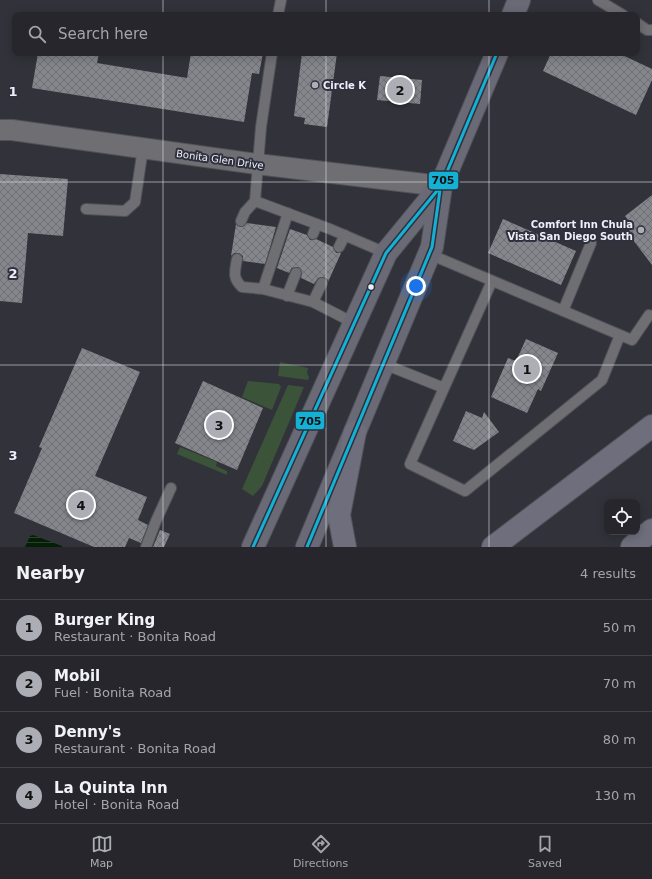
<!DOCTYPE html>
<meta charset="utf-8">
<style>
:root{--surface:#26262c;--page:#2e2e34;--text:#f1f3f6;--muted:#a4a5a9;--line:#424348;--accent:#acadb5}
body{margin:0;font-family:"DejaVu Sans",sans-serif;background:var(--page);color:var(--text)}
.controls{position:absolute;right:12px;bottom:12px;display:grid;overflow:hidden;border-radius:8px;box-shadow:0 2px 10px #0003}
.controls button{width:36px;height:36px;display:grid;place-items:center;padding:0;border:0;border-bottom:1px solid var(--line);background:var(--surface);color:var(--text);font:20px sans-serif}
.you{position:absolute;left:416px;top:286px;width:14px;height:14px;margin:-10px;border:3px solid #fff;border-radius:50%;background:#1a73e8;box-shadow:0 0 0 6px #1a73e833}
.badge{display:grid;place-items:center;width:26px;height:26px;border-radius:50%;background:var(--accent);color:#111;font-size:13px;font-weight:700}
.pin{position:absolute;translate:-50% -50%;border:2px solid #fff;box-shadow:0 1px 4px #0006}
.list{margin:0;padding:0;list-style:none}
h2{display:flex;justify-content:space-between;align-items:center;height:52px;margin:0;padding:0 16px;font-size:17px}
h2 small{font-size:13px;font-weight:400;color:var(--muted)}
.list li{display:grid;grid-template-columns:26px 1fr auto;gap:12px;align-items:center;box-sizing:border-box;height:56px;padding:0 16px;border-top:1px solid var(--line)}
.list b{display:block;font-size:15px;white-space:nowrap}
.list p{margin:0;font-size:13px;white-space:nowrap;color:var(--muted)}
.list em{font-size:13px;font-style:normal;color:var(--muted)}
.icon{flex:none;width:22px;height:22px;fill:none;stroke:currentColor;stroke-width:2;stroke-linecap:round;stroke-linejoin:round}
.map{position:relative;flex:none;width:652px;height:547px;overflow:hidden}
.search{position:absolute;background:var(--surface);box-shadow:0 2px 10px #0003;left:12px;right:12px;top:12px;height:44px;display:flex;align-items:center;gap:10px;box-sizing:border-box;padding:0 14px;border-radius:8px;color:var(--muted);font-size:15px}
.sheet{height:276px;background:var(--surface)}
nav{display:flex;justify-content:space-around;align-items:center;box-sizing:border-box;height:56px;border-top:1px solid var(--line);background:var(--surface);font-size:11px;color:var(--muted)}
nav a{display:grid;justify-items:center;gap:2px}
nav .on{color:var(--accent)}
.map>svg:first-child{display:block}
.grass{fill:#3a5339}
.water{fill:url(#water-rules)}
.building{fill:url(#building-cross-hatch)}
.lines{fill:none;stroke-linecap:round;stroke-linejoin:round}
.lane-casing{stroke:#515259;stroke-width:12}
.street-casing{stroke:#515259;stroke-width:22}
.primary-casing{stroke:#515259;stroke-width:24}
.highway-casing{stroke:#515259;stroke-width:24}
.lane{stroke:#6e6e73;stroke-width:10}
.street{stroke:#6e6e73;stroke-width:20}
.primary{stroke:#6a6a76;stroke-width:22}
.highway{stroke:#6e6e7c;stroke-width:22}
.bus-1-casing{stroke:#2f303e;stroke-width:6}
.bus-1{stroke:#13b2d5;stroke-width:3}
.grid{fill:none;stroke:#edeef7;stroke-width:1;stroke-opacity:0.55}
.poi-dot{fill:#acadb5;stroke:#2f303e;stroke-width:1.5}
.bus-dot{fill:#edeef7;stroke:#2f303e;stroke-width:1.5}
.labels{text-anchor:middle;stroke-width:4;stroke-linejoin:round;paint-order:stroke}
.poi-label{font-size:10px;font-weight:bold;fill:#edeef7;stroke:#2f303e;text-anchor:start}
.street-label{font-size:10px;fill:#edeef7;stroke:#2f303e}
.grid-label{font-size:13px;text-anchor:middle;font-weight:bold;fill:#edeef7;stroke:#2f303e;stroke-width:4;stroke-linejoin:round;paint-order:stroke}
.line-badge{stroke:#2f303e;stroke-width:1.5}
.pale-badge-label{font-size:11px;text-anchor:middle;font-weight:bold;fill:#111}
</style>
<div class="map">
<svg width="652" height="547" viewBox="0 0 652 547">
<defs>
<pattern id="water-rules" width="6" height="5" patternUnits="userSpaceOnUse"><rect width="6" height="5" fill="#041f05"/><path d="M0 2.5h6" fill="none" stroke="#29402a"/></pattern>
<pattern id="building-cross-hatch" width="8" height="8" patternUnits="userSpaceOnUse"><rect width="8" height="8" fill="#85868c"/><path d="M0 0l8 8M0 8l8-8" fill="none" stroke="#6f7075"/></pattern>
</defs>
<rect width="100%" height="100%" fill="#32333a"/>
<!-- grass -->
<path class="grass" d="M280,362L308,368L307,373L309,377L308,380L278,376Z
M248,381L279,384L281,387L272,410L242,397Z
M288,385L304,387L262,486L253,496L242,489Z
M180,447L217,462L216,466L227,471V475L177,454Z"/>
<!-- water -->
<path class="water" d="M33,535L62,546V547H25L30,536Z"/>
<!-- building -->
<path class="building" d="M38,53L52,56V53H99L97,63L187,78L191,53H263L259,74L252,73L244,122L32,88Z
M302,53H337L327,127L304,124L305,118L294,116Z
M551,53H618L652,69V80L636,115L543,71Z
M380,76L422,80L420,104L377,100Z
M0,174L68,179L63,236L28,233L22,303L0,301Z
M652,195V265L627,232L633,227L625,216Z
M503,219L576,251L561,285L488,253Z
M247,223L276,227L265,264L243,261V256L239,253H234L231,256L236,224L241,227L244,226Z
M290,229L307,235L310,240L316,239L333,247L336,253H341L328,282L327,279L322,277L318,278L314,284L301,278L302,272L298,267L292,268L289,273L277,268Z
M526,339L558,353L541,391L538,389L527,413L491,397L508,358L516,361Z
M82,348L140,372L95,476L147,497L138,520L148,525L141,543L129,538L125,547H94L14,513L42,448L39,447Z
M203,381L263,408L237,470L175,443Z
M466,411L482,418L484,412L499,432L474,450L453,441Z
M160,530L170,534L164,547H153Z"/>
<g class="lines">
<!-- lane casing -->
<g class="lane-casing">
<path id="lane" d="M598,0L623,15
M278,15L281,0
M637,23L647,30H652
M272,53L261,127L255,201L330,229L386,253
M86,209L125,211L135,202L143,148
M288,213L263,289L313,302L354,323
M241,221L245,212L255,201
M313,234L317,224
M339,247L345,235
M429,254L632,340L649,315
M237,259C235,271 232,278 242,287L263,289
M492,281L410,464L465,491L602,380L620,335
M287,296L296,273
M313,302L322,283
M563,311L591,243
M384,364L444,388
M146,547L156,521L171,488"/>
</g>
<!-- street casing -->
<g class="street-casing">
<path id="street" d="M0,130H12L257,164L441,186"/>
</g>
<!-- primary casing -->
<g class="primary-casing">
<path id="primary" d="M513,15L519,0
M253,547L386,253L441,186L497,53
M307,547L432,247L441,186"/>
</g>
<!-- highway casing -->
<g class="highway-casing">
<path id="highway" d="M345,547L339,515L355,432
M493,547L652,426
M632,547L652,530"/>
</g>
<!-- lane -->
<use href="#lane" class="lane"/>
<!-- street -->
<use href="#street" class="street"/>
<!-- primary -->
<use href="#primary" class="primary"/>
<!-- highway -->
<use href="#highway" class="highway"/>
<!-- bus-1 casing -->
<g class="bus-1-casing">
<path id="bus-1" d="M253,547L386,253L441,186L497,53
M307,547L432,247L440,190"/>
</g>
<!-- bus-1 -->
<use href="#bus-1" class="bus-1"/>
</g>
<!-- grid -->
<path class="grid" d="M163,0V15M326,0V15M489,0V15M163,53V547M326,53V547M489,53V547M0,182H652M0,365H652"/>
<!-- markers -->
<g class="poi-dot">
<circle cx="315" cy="85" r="4"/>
<circle cx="641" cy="230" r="4"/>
</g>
<circle class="bus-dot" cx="371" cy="287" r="3.5"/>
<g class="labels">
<!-- poi labels -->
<g class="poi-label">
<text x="323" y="89">Circle K</text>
<text x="633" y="228" text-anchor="end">Comfort Inn Chula<tspan x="633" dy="12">Vista San Diego South</tspan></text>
</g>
<!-- street labels -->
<g class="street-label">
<text transform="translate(220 159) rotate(8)" y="4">Bonita Glen Drive</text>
</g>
</g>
<g class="grid-label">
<text x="13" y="96">1</text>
<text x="13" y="278">2</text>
<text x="13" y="460">3</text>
</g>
<g class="line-badge">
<rect x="428" y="171" width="31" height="19" rx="4" fill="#13b2d5"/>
<rect x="295" y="411" width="30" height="19" rx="4" fill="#13b2d5"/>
</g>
<g class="pale-badge-label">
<text x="443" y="184">705</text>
<text x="310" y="425">705</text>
</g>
</svg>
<div class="controls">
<button><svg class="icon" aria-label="locate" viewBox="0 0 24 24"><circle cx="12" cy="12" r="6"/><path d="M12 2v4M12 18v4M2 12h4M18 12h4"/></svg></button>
</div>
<div class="you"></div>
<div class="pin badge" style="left:527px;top:369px">1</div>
<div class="pin badge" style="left:400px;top:90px">2</div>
<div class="pin badge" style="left:219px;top:425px">3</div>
<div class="pin badge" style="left:81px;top:505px">4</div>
<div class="search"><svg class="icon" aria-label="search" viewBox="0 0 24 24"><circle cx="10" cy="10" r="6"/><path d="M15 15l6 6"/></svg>Search here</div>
</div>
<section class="sheet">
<h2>Nearby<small>4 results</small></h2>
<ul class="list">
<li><span class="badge">1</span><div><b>Burger King</b><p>Restaurant · Bonita Road</p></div><em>50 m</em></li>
<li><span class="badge">2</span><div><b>Mobil</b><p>Fuel · Bonita Road</p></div><em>70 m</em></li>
<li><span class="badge">3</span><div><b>Denny's</b><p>Restaurant · Bonita Road</p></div><em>80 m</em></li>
<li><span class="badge">4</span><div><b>La Quinta Inn</b><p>Hotel · Bonita Road</p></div><em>130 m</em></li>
</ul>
</section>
<nav>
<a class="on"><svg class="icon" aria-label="map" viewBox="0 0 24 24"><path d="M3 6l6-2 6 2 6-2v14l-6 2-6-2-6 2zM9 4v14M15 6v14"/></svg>Map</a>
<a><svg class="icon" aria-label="directions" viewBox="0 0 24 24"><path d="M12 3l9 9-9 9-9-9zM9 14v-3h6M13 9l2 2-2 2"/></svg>Directions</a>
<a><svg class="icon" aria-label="saved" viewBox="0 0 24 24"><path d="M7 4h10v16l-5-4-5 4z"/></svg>Saved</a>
</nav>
